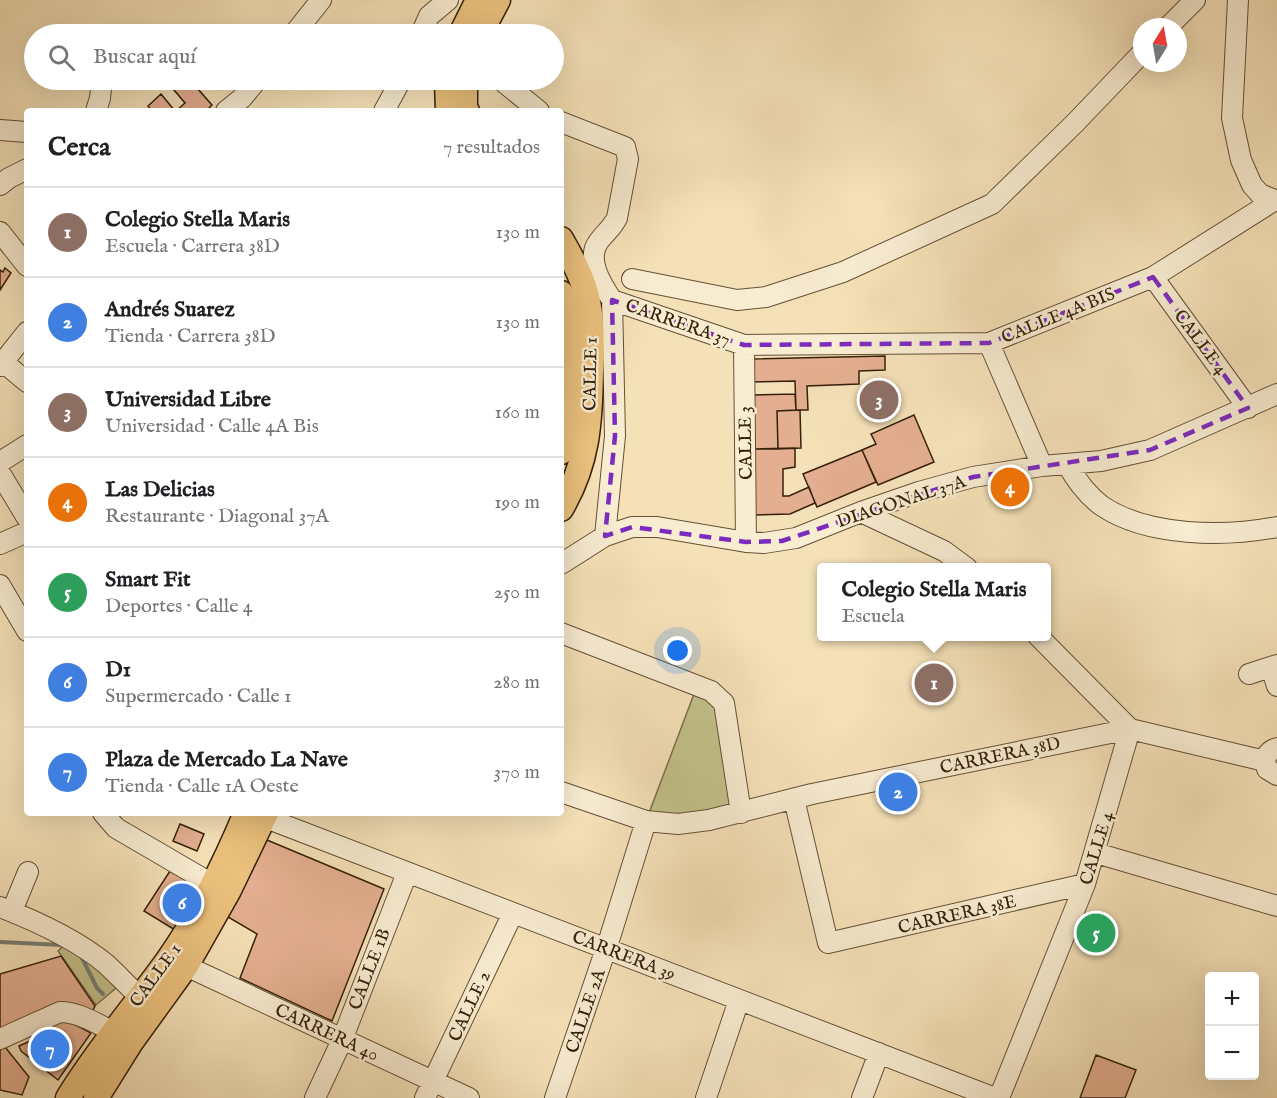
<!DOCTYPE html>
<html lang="es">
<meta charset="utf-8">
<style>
:root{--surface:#fff;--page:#f2f2f2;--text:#202124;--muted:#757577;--line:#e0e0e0;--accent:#d93025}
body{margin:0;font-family:"IM FELL English",serif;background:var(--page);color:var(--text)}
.controls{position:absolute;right:18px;bottom:18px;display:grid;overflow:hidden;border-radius:6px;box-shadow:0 6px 24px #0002}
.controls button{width:54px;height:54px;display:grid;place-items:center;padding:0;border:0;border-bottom:2px solid var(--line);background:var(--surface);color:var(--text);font:30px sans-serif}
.compass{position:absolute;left:1133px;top:18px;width:54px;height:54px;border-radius:50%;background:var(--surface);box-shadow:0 6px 24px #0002;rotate:11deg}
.you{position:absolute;left:678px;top:651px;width:21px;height:21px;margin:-15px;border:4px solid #fff;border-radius:50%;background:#1a73e8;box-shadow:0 0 0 9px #1a73e833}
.badge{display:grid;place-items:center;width:39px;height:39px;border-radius:50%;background:var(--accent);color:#fff;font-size:20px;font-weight:700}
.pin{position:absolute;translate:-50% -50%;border:3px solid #fff;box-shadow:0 2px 6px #0006}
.popup{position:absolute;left:817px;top:563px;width:234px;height:78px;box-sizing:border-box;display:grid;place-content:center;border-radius:6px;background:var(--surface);filter:drop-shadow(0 2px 4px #0005);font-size:20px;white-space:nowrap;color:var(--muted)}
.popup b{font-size:22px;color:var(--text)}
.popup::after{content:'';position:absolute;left:50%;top:100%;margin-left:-12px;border:12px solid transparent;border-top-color:var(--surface)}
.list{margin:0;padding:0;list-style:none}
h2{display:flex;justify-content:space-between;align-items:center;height:78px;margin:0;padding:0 24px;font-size:26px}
h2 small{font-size:20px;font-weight:400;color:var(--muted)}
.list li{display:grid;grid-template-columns:39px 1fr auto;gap:18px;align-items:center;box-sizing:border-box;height:90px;padding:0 24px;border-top:2px solid var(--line)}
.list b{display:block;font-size:22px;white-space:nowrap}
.list p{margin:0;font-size:20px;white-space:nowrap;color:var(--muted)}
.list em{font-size:20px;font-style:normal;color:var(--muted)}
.icon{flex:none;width:33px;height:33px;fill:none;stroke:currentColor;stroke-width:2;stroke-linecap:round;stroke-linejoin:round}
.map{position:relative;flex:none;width:1277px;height:1098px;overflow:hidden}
.search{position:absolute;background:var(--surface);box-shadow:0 6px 24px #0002;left:24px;top:24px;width:540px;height:66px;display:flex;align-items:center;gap:15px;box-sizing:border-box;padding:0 21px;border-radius:33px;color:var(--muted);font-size:22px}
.panel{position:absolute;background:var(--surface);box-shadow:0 6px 24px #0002;left:24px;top:108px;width:540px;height:708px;border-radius:6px}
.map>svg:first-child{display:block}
.green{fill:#c2c18a;stroke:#7c704a;stroke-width:1.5}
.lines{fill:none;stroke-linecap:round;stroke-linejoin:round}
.stream{stroke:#767d74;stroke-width:4}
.building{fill:#e4af90;stroke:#35200a;stroke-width:1.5}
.minor-casing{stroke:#655036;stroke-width:22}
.major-casing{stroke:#35200a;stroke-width:27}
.minor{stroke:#f8ecd1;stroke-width:20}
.major{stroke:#eac07c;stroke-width:24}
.marked{fill:none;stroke:#7b2cbf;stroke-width:4.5;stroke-dasharray:12 8;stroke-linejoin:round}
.labels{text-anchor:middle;stroke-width:5;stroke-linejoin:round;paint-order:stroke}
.street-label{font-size:18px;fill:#35200a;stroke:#f8ecd1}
</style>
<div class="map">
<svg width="1277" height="1098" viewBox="0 0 1277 1098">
<rect width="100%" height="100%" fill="#f5e1b8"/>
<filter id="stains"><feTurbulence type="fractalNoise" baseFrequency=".00333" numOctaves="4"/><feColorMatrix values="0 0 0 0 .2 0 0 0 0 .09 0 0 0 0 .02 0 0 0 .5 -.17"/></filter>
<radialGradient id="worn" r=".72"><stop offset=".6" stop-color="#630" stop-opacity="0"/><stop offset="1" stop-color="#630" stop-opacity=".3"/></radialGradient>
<!-- green -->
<path class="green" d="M697,686L711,691L741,813L646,821Z
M68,941L122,983L96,1005L58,951Z"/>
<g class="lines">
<!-- stream -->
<path class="stream" d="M0,942L62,945
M81,956L97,988L103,994"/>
</g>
<!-- building -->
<path class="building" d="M174,80H190L212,105L206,111H176L185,103L169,84Z
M161,94L175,111H152L148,106Z
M5,268L11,273L0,290V270L3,272Z
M885,356V370L859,371V384L807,386L808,410H796L795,381L748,382V359Z
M795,394L796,410L777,411L778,449H755L753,395Z
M800,410L801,448L778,449L777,411Z
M914,415L934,462L878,485L862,450L876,444L871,434Z
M795,448V467L783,469V496H789L809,487L815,503L790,514L753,515L755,449Z
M862,450L876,482L817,507L803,474Z
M180,824L204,834L197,851L173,841Z
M267,840L384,889L332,1021L240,978L257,934L228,917Z
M170,871L198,887L175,930L144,911Z
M61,956L95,1006L89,1018L79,1008L0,1035V974Z
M59,1016L91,1033L58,1080L21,1051L19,1046L28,1042Z
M5,1047L29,1077L22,1095L0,1090V1049Z
M1096,1055L1136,1070L1125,1098H1080Z"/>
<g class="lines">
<!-- minor casing -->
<g class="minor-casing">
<path id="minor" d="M1238,0L1232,118L1241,160L1252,185L1260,194L1277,201
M1168,27L1195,0
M294,34L321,0
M421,34L429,16L448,0
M501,80L539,111
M96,111L100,98L102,80
M226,111L242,98L257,80
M384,111L401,80
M561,122L625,147L628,159L617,218C612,228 605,233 599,241C585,259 602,285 612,300L615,436L605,536
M0,130L27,132
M0,185L9,178L27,169
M0,232L27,266
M1153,277L1248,408
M632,279L737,300L766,297L843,272L992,204L1075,123L1142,53
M612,300L744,345L989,343L1153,277L1275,200
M989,343L1042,466
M744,345L746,542
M3,362L27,382
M0,366L27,332
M0,462L27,445
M1067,464C1076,480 1087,495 1102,506C1148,537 1225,537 1277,527
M0,473L27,518
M861,512L944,551L967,568
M0,544L27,532
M561,564L605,536L632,527H657L746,542L764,543L796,538L861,512L919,492L973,477L1042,466L1101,461L1150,450L1277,394
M0,585L27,631
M561,633L711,691L724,703L741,813
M1038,636L1130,729
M1271,667L1277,686
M1249,674L1277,665
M1277,748C1267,751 1263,759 1267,769L1277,775
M561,792L646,821L678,824L709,820L812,794L1130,729L1265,761
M794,799L828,943L1085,884
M103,813L116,828L212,884
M253,813L995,1098
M1096,853L1277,906
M0,907C36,921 76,939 106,964C117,974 128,986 139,996
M12,911L28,872
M186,966L469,1098
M0,1039L60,1012C79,1012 95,1023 112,1031
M315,1098L342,1040L407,873
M425,1098L513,913
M555,1098L610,937L646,821
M706,1098L739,1000
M862,1098L879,1053
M999,1098L1085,884L1130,729"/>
</g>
<!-- major casing -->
<g class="major-casing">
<path id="major" d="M461,34L478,0
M480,34L498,0
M447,80L448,111
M465,80V107L467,111
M561,239C571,256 581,274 586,293C593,318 592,346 591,371C590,423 588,463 561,509
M561,293C577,333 568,409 561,452
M68,1098C98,1049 135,1006 168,960C200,915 225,863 246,813
M96,1098L131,1042L186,966L229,890L266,813"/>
</g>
<!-- minor -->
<use href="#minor" class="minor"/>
<!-- major -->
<use href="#major" class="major"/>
</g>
<!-- marked area -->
<path class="marked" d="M1153,277L1248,408L1150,450L973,477L782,541L746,542L632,527L605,536L615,436L612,300L744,345L989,343Z"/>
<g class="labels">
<!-- street labels -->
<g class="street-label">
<text transform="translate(1058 315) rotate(-22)" y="6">CALLE 4A BIS</text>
<text transform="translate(678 322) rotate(19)" y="6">CARRERA 37</text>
<text transform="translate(1201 342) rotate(53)" y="6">CALLE 4</text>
<text transform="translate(590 374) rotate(-89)" y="6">CALLE 1</text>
<text transform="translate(745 443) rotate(-91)" y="6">CALLE 3</text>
<text transform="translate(901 501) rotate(-18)" y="6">DIAGONAL 37A</text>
<text transform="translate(1000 755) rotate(-12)" y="6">CARRERA 38D</text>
<text transform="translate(1096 848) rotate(-73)" y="6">CALLE 4</text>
<text transform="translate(957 914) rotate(-13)" y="6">CARRERA 38E</text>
<text transform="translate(624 955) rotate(21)" y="6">CARRERA 39</text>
<text transform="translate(369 969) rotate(-69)" y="6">CALLE 1B</text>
<text transform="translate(155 975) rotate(-54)" y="6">CALLE 1</text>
<text transform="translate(469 1006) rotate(-65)" y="6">CALLE 2</text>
<text transform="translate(585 1011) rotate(-71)" y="6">CALLE 2A</text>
<text transform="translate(327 1032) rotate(25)" y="6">CARRERA 40</text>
</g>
</g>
<rect width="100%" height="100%" filter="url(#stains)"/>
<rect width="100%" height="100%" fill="url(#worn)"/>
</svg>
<div class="controls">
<button>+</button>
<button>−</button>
</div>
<svg class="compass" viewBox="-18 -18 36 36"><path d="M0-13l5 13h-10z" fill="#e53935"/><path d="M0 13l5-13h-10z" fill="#757577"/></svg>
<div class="you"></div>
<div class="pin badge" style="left:934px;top:683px;background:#8d6e63">1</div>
<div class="popup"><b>Colegio Stella Maris</b>Escuela</div>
<div class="pin badge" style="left:898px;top:792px;background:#3f7fe0">2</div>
<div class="pin badge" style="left:879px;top:400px;background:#8d6e63">3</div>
<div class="pin badge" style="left:1010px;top:487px;background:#e8710a">4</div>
<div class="pin badge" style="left:1096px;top:933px;background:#2e9e5b">5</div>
<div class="pin badge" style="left:182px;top:903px;background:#3f7fe0">6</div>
<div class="pin badge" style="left:50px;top:1049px;background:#3f7fe0">7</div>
<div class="search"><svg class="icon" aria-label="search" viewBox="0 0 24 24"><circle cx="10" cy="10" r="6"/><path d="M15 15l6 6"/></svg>Buscar aquí</div>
<section class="panel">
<h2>Cerca<small>7 resultados</small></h2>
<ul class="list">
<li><span class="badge" style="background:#8d6e63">1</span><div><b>Colegio Stella Maris</b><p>Escuela · Carrera 38D</p></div><em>130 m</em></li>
<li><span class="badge" style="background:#3f7fe0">2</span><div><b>Andrés Suarez</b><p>Tienda · Carrera 38D</p></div><em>130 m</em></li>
<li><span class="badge" style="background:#8d6e63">3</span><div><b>Universidad Libre</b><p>Universidad · Calle 4A Bis</p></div><em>160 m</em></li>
<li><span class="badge" style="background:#e8710a">4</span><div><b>Las Delicias</b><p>Restaurante · Diagonal 37A</p></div><em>190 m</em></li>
<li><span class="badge" style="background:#2e9e5b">5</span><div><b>Smart Fit</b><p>Deportes · Calle 4</p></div><em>250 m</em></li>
<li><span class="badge" style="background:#3f7fe0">6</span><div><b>D1</b><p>Supermercado · Calle 1</p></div><em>280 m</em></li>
<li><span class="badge" style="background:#3f7fe0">7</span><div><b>Plaza de Mercado La Nave</b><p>Tienda · Calle 1A Oeste</p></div><em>370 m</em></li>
</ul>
</section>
</div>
